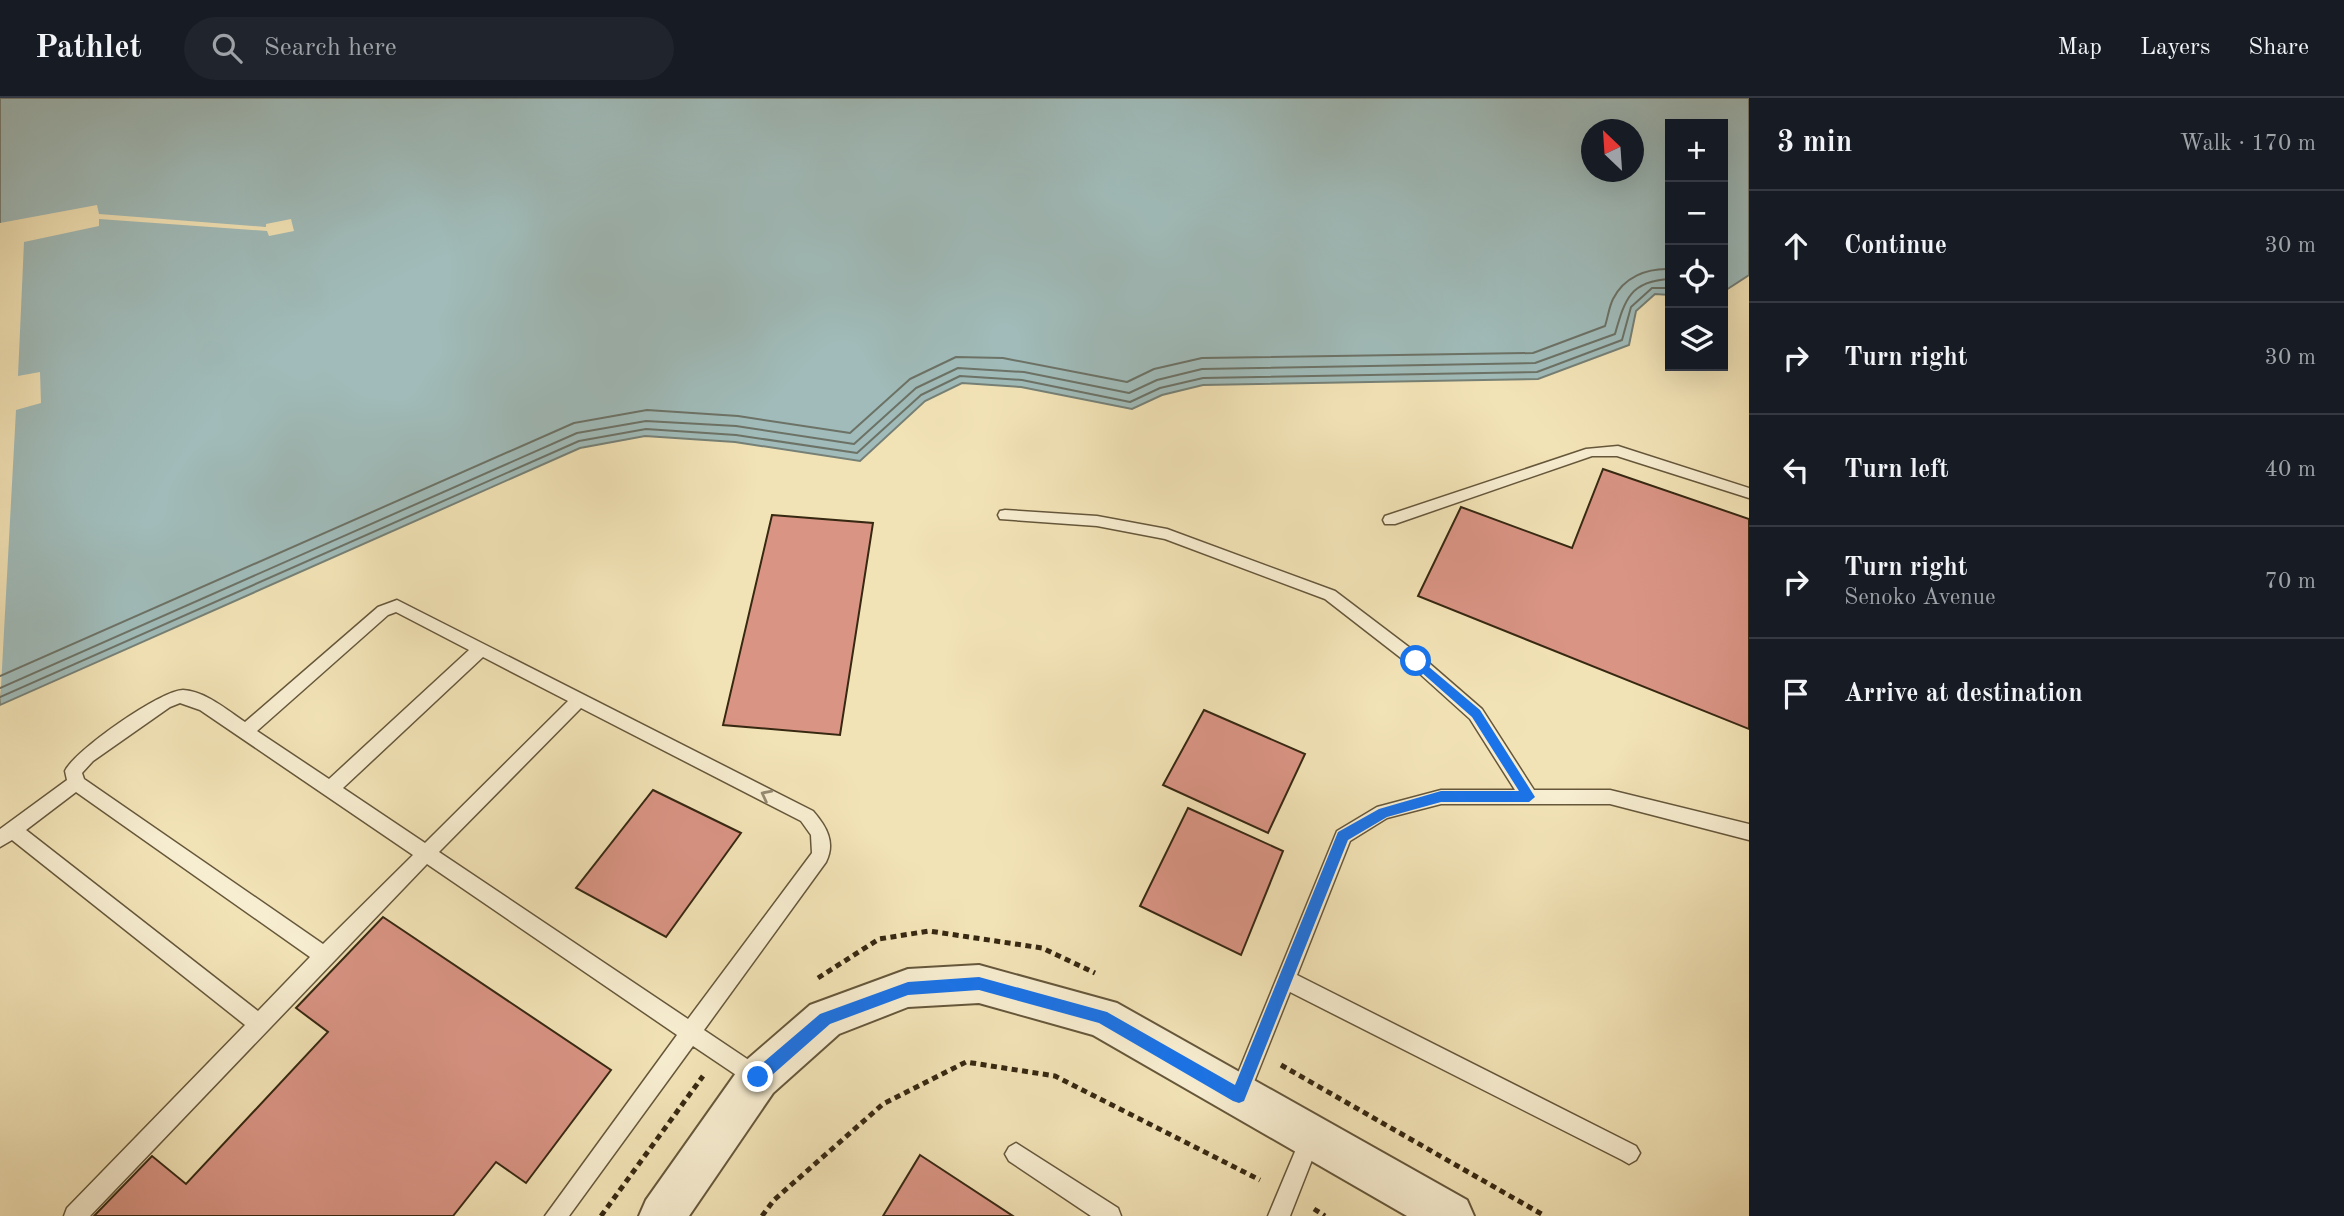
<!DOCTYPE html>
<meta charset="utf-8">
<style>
:root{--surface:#171b24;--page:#20242c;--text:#f1f3f6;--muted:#9ea1a6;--line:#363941}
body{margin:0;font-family:"Old Standard TT",serif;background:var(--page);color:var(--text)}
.controls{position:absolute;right:21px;top:21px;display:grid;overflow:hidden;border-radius:0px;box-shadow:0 7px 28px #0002}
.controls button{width:63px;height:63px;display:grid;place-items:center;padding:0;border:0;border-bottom:2px solid var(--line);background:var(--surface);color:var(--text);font:35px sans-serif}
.compass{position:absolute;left:1581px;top:21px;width:63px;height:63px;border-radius:50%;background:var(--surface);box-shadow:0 7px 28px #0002;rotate:335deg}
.stop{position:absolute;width:21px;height:21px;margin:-16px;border:5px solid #1a73e8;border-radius:50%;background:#fff}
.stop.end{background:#1a73e8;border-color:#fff;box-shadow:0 2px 7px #0008}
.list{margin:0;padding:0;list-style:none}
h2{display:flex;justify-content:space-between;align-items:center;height:91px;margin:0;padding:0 28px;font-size:30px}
h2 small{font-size:23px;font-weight:400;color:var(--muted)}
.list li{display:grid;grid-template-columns:46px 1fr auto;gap:21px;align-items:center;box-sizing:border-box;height:112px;padding:0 28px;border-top:2px solid var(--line)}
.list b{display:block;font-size:26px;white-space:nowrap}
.list p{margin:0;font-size:23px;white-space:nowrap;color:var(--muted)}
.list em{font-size:23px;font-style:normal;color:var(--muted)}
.icon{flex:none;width:38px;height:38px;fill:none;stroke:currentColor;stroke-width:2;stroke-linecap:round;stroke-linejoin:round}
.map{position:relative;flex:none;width:1749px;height:1118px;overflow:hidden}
header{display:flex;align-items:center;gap:42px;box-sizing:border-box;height:98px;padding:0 35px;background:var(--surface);border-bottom:2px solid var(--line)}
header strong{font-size:33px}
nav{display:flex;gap:38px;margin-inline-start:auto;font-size:24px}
.search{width:490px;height:63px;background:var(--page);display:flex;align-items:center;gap:18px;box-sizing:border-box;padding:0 24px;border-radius:38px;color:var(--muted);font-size:26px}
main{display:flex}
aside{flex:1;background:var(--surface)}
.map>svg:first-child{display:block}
.water{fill:#a0bbb9;stroke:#768076;stroke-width:2;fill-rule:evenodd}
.pier{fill:#f2e3b6}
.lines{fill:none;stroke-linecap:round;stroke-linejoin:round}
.shore{stroke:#6c7266;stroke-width:2}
.building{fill:#d99484;stroke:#372812;stroke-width:2}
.lane-casing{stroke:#66573b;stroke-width:3}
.street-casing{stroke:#66573b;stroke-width:4}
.path{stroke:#372812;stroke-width:5;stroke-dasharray:6 4.5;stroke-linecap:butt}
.lane{fill:#f7edd0;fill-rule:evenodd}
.street{fill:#f7edd0;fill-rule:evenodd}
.oneway{stroke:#978a71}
.route{fill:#1a73e8}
</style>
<header>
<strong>Pathlet</strong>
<div class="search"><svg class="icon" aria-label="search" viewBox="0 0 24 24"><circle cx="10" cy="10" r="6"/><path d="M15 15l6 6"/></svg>Search here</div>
<nav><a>Map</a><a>Layers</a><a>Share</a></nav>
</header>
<main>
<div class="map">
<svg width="1749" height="1118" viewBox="0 0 1749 1118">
<rect width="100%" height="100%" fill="#f2e3b6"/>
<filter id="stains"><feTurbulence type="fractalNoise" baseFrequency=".00286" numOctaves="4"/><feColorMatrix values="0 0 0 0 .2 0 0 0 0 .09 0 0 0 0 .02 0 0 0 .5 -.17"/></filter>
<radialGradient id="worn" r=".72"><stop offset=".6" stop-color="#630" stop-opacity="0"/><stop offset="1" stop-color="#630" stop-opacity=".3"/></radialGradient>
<!-- water -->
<path class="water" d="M0,0H1749V177L1723,194V26H1670V197L1655,196L1636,213L1629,247L1538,281L1203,287L1162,297L1132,311L1021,289L962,285L925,303L860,363L735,344L645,338L580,350L0,607ZM1591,32H1633V74H1591Z"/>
<!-- pier -->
<path class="pier" d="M97,107L99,116L266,129V126L291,121L294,133L269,138L267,133L99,121V128L24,144L18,278L40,274L41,305L16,312L0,607V125Z"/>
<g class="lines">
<!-- shore -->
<path class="shore" d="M0,578L574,325L647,312L738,318L850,335L910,281L956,259L1003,260L1127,284L1154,271L1202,260L1533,255L1605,228C1608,219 1609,209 1613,201C1624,179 1647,170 1670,171
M0,590L577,335L646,323L736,328L854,346L916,290L958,270L1024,274L1129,295L1157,282L1202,271L1535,265L1615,236C1625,201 1630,183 1670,181
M0,599L579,343L646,331L736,337L857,355L921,297L960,278L1022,282L1130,304L1160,290L1203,280L1537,274L1622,242L1631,209L1652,190H1670"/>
</g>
<!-- building -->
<path class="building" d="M1603,371L1749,421V631L1418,498L1461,409L1572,450Z
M772,417L873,425L840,637L723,627Z
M1204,612L1305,656L1268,735L1163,687Z
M653,692L741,735L666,839L576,790Z
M1188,710L1283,753L1241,857L1140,808Z
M383,819L611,972L526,1085L496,1064L453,1118H94L152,1058L186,1086L328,934L296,910Z
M920,1057L1013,1118H883Z"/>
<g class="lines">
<!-- lane casing -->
<g class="lane-casing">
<path id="lane" d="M1618,348L1749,390V400L1617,358H1592L1395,426H1385L1383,422L1385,418L1586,351Z
M1005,412L1097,418L1167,431L1335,493L1422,559L1482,611L1534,692H1610L1749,726V742L1610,706H1441L1387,720L1350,743L1297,877L1636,1048L1640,1055L1636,1062L1629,1066L1622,1062L1290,894L1246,1004L1239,1007L1232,1004L1229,997L1337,733L1377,709L1441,692H1515L1470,621L1410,567L1325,501L1165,441L1097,428L1000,421L998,417L1000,413Z
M397,502L813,713C826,728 836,744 826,764L704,932L765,973L768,980L765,987L758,990L751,987L693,948L569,1118H545L677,937L427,766L90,1118H64L67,1110L245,927L12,742L0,749V731L67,682L65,673C74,653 161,592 183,592C205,593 227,612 245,624L378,509ZM396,514L469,552L329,681L257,633L388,517ZM483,559L568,603L425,745L343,690ZM180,605L200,612L413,757L323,846L84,681L82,675L93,663L170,609ZM581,610L801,723L811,737L812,755L688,921L439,754ZM76,694L310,859L258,913L26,732Z
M1311,1029L1318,1032L1321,1039L1290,1118H1268L1304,1032Z
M1016,1045L1118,1110L1121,1118H1091L1009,1063L1005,1056L1009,1049Z"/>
</g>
<!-- street casing -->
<g class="street-casing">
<path id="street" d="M979,867L1117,905L1467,1102L1474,1118H1407L1093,937L979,905L908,909L839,936L773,995L689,1118H639L646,1102L743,965L810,907L908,871Z"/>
</g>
<!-- path -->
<path class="path" d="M818,880L879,841L929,833L1042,850L1095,875
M1281,967L1545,1118
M1314,1111L1325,1118
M601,1118L703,978
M762,1118L774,1102L883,1006L966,964L1055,978L1260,1082"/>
<!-- lane -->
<use href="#lane" class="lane"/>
<!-- street -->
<use href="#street" class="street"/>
</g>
<!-- one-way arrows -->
<defs><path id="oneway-chevron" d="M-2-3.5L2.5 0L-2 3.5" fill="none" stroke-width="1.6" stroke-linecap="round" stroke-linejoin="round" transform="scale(1.75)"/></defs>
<use class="oneway" href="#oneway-chevron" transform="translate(766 697) rotate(-153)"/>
<!-- route -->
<path class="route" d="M1416,558L1480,612L1535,699L1529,704H1441L1387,719L1348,742L1244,1003L1239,1005L1233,1003L1099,925L979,892L908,897L830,926L763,985L758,987L752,985L750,979L752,974L820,916L908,884L979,879L1107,914L1235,987L1338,734L1379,711L1441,693H1519L1472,619L1412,566V560Z"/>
<rect width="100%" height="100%" filter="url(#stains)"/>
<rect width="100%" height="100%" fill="url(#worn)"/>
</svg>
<div class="controls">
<button>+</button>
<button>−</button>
<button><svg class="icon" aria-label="locate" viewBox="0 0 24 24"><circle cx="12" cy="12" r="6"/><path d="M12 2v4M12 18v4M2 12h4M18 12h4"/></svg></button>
<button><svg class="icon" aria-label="layers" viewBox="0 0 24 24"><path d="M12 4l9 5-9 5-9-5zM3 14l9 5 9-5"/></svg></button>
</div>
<svg class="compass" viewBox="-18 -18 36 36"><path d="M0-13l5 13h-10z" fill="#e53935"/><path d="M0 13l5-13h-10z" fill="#9ea1a6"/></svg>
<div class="stop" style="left:1416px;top:563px"></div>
<div class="stop end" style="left:758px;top:979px"></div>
</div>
<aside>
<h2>3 min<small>Walk · 170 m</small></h2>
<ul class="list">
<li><svg class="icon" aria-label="ahead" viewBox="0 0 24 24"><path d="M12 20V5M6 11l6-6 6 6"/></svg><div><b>Continue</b></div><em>30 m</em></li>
<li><svg class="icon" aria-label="right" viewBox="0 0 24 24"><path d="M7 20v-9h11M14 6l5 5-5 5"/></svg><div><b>Turn right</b></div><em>30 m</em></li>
<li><svg class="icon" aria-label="left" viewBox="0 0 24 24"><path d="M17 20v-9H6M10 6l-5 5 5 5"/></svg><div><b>Turn left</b></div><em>40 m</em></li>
<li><svg class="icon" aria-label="right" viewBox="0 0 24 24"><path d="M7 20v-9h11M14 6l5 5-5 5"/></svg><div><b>Turn right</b><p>Senoko Avenue</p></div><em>70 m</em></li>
<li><svg class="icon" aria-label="arrive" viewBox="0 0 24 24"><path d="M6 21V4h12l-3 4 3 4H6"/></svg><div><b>Arrive at destination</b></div></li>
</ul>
</aside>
</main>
